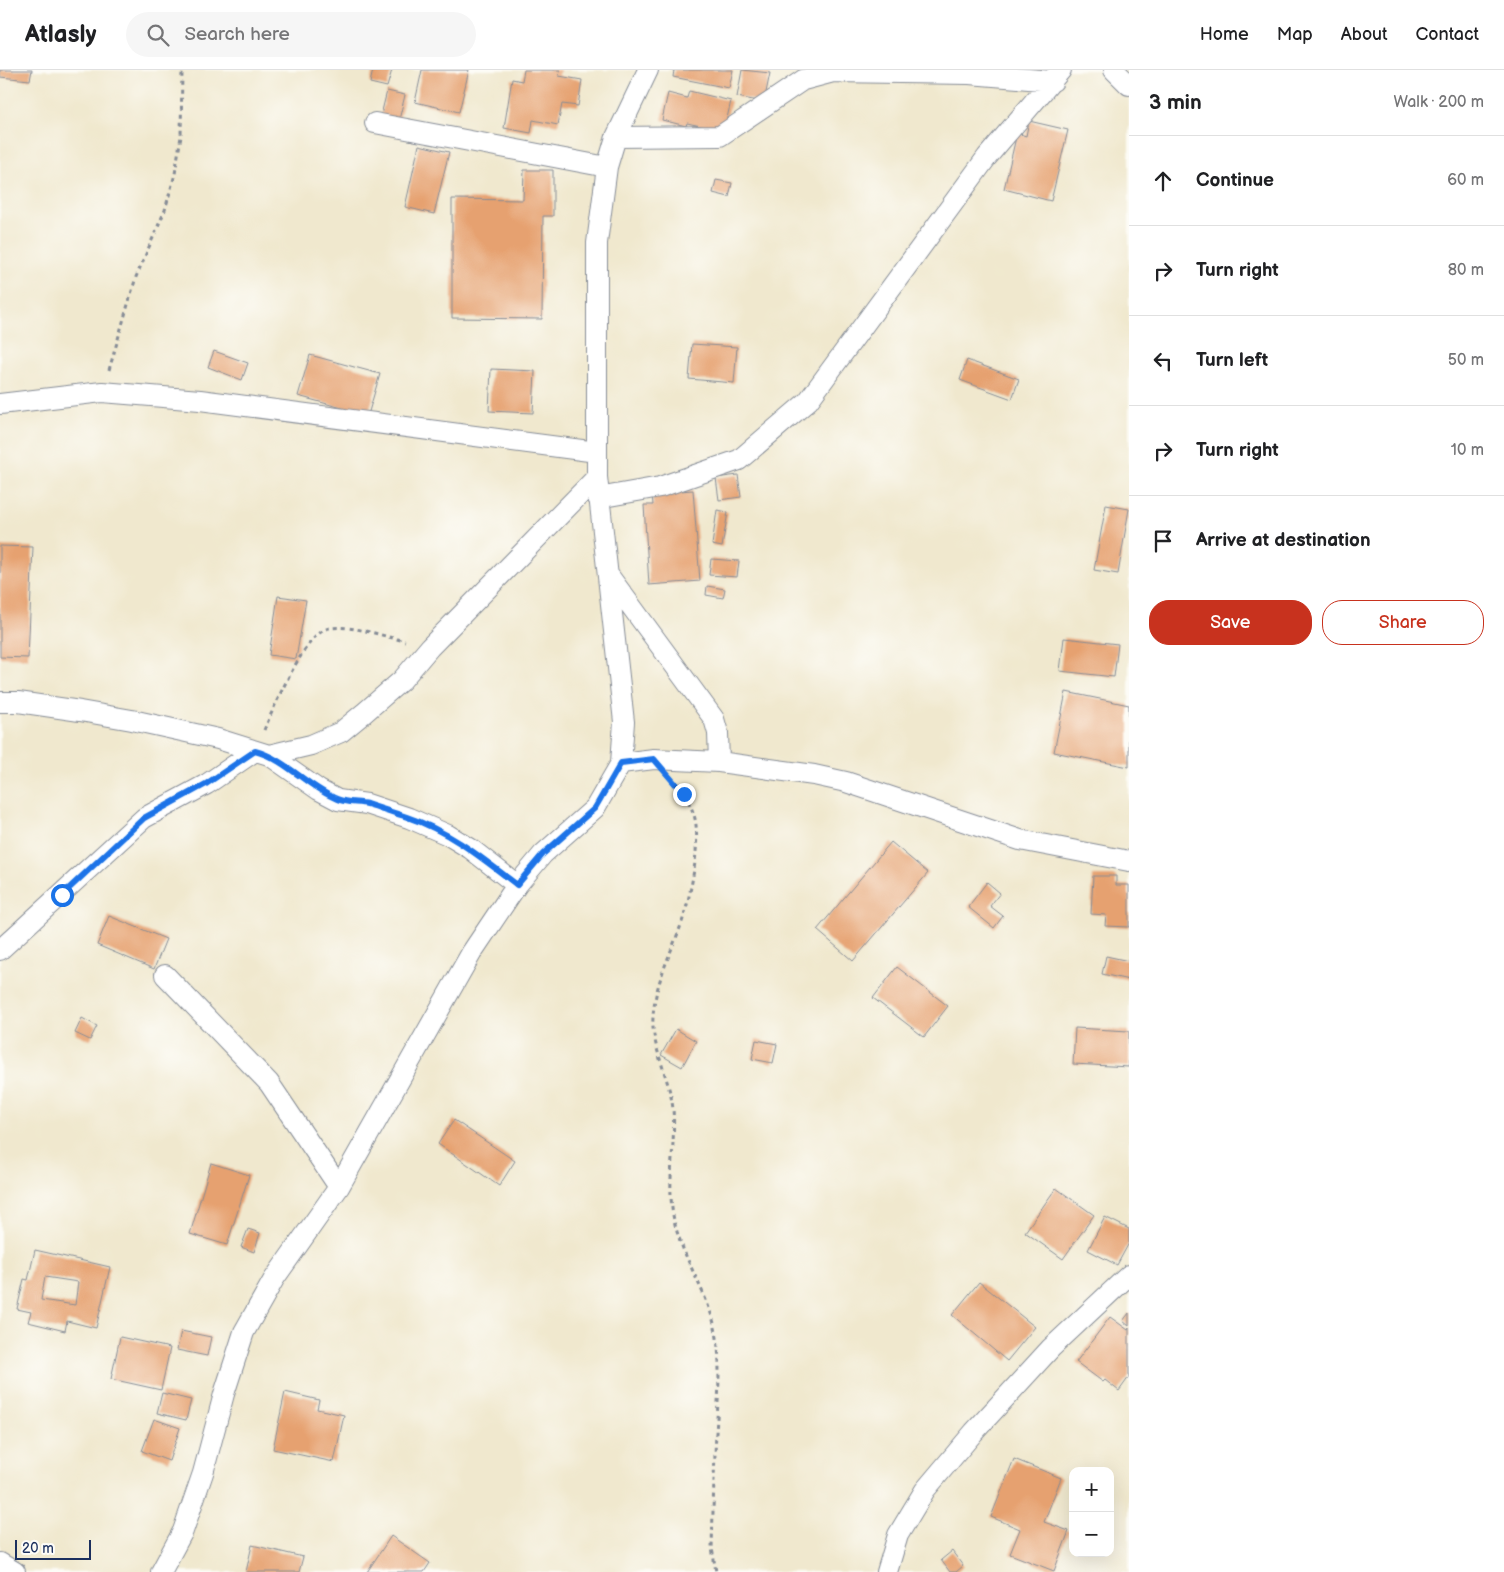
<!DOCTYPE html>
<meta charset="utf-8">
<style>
:root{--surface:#fff;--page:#f6f6f6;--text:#202124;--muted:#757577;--line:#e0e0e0;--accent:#c8321e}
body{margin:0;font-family:"Balsamiq Sans",sans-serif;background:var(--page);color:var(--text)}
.controls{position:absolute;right:15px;bottom:15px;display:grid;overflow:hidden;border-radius:10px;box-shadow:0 5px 20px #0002}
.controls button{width:45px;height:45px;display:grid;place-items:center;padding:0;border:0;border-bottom:1px solid var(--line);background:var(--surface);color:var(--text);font:25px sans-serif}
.scale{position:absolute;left:15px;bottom:12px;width:76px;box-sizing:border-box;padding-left:5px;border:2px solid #1b2f5e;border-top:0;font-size:14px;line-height:18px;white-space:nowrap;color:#1b2f5e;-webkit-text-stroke:4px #fdfcf7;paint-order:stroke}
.stop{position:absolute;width:15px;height:15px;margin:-11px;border:4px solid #1a73e8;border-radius:50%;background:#fff}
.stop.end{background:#1a73e8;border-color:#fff;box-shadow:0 1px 5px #0008}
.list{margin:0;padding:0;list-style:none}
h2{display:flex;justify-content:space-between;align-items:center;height:65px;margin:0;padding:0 20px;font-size:21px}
h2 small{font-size:16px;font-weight:400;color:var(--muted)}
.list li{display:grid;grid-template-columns:32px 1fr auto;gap:15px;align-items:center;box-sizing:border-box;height:90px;padding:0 20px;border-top:1px solid var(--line)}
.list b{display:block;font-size:19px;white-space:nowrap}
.list em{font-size:16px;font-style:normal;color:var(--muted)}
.actions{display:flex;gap:10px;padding:15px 20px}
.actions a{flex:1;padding:11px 0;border:1px solid var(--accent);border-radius:20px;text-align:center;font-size:18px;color:var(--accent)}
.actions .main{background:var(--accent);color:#fff}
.icon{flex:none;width:28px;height:28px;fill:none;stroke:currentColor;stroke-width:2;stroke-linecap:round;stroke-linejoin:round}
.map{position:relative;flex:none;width:1129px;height:1502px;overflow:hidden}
header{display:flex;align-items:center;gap:30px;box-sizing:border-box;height:70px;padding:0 25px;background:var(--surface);border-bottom:1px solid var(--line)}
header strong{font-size:24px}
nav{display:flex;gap:28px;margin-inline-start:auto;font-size:18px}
.search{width:350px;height:45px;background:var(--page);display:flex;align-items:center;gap:12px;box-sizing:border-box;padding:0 18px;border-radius:28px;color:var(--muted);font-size:19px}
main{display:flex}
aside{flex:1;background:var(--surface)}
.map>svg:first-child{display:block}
.building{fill:#e6a170;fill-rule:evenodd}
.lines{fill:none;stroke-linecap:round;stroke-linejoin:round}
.minor-casing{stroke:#868c96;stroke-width:22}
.path{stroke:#868c96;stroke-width:3;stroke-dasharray:4 4;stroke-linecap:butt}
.minor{stroke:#fff;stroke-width:20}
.route{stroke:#1a73e8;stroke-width:6}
</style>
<header>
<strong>Atlasly</strong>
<div class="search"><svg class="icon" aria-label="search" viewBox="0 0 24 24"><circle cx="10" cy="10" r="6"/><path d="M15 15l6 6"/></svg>Search here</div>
<nav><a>Home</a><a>Map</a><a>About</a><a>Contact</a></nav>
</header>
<main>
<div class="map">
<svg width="1129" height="1502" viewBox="0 0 1129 1502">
<rect width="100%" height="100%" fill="#fdfcf7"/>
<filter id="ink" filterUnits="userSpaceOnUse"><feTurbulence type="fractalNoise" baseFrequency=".02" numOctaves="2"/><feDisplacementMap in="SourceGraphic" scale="10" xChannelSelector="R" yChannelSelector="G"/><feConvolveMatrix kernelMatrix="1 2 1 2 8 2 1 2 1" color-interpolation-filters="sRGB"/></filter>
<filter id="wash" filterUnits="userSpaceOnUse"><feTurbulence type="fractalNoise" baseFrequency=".0096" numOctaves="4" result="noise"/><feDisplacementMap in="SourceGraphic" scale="20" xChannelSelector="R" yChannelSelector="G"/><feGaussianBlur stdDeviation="1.12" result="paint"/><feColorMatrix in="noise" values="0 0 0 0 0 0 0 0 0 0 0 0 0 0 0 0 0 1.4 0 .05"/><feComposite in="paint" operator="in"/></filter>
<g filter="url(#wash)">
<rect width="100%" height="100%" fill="#f0e8ce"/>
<g id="blocks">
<!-- building -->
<path class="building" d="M0,0H32L30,10L0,7Z
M373,0H392L387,17L370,13Z
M422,0H469L459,42L415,32Z
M524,0H560L559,6L582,10L578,36L562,34L558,55L533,50L531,63L504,58L512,9L522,11Z
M674,0H733L729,18L673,7Z
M742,0L770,3L764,32L737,27Z
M387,21L405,25L399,50L381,45Z
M689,21L731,31L724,61L687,53L686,56L662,50L668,23L687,28Z
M1029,51L1068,60L1051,131L1004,119L1017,63L1026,66Z
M419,75L449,82L434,144L405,137Z
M524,100H553V146H543L542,249L452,248V129L523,130Z
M716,110L732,113L729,127L713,123Z
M692,274L737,277L734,313L689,309Z
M214,281L248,293L242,310L208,297Z
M310,285L380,304L368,345L298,326Z
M967,290L1019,309L1012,329L960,310Z
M491,299L535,301L533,343L489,341Z
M738,405L741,427L719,430L716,408Z
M693,420L700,511L649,515L644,435H653L652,423Z
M1106,435L1129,439L1118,504L1094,500Z
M717,440L728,442L722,477L712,475Z
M0,476L33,477L28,588L0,587Z
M711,489L739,491L737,507L709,505Z
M707,516L725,519L723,528L706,525Z
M278,526L306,530L296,589L269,585Z
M1064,568L1118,574L1114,607L1060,601Z
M1066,622L1129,635V697L1054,682Z
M891,772L928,803L853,891L817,860Z
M1093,806H1116V815H1129V857L1105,856L1106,845L1091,844Z
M987,812L1000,823L990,836L1003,846L994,858L968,837Z
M109,846L166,869L154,899L97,875Z
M1106,886L1129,891V910L1102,904Z
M897,897L948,936L924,967L873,928Z
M82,948L97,956L90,970L75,963Z
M1075,958L1129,961V997L1073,994Z
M676,959L696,971L682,997L661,985Z
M756,970L777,974L773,993L752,989Z
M454,1050L515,1091L499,1116L438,1074Z
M211,1093L249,1105L227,1175L190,1164Z
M1056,1118L1094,1145L1063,1189L1025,1162Z
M1105,1147L1129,1159V1173L1117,1195L1088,1180Z
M248,1159L260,1163L254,1182L241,1177Z
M35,1180L110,1197L96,1258L67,1251L65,1261L28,1252L31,1242L17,1239L24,1209L28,1210ZM45,1207L78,1212L75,1235L41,1230Z
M979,1212L1035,1257L1007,1291L952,1245Z
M1129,1243V1256L1123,1251Z
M1110,1247L1128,1260L1129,1258V1307L1119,1321L1105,1310L1103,1312L1076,1292Z
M181,1261L211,1267L207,1286L177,1280Z
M120,1267L170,1278L161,1320L111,1309Z
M285,1322L319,1330L317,1339L344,1345L334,1392L273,1379Z
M162,1323L191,1330L186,1350L157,1343Z
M154,1349L180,1358L169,1391L142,1381Z
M1014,1389L1061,1408L1044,1452L1069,1461L1054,1501L1010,1484L1020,1459L991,1447Z
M391,1466L430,1493L424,1502H367Z
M252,1475L303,1487L299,1502H246Z
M952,1481L963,1496L956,1502H950L941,1490Z"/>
</g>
</g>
<g filter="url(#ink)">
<use href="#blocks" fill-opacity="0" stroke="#868c96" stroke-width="1"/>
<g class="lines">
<!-- minor casing -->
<g class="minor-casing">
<path id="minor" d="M1114,0L1129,15
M375,53L607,97
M616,67L720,66L803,10L833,2L969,4L1053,11
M0,334L102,322L200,330L597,382
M598,428L660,417L739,390L808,331L987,87L1061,0
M609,506L714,649L718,663L719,692
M0,632H18L80,641L132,650L218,669L269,685L319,720L338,730L367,734L409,748L448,765L471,779L517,815
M269,685L311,675L341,662L364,643L402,610L430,577L597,407
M621,693L654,689L719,692L814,705L846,712L1020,770L1129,791
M0,880L144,748L207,714L255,681
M165,905L269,1013L339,1117
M0,1493L15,1502
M161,1502L183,1461L203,1403L224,1324L244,1262L274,1209L339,1117L472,882L517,815L543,784L595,738L621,693L624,652L597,407V173L607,97L616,67L648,0
M887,1502L898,1465L925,1420L974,1362L1051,1278L1129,1205"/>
</g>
<!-- path -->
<path class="path" d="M109,300L136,207L165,140L175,104L181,66L182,0
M264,660C274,638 305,561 330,558C354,555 382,566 405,571
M674,712C681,721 689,731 693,742C703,767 690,830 681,855C669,888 651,921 653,958C656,986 670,1011 673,1039C676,1075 666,1114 674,1150C683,1192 711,1226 717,1268C721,1299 718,1332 716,1363C714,1402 713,1440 712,1478L716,1502"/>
<!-- minor -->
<use href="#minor" class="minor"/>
</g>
</g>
<g class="lines" filter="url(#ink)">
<!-- route -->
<path class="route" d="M62,825L144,748L206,714L255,681C286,689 307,717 337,729C346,733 357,732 367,734C380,738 394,743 407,747C449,761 482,788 517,815L543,784L595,738L621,693L654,689L684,724"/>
</g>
</svg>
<div class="controls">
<button>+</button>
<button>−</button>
</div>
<div class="scale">20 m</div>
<div class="stop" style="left:62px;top:825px"></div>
<div class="stop end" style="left:684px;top:724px"></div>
</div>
<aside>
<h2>3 min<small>Walk · 200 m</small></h2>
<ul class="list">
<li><svg class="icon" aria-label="ahead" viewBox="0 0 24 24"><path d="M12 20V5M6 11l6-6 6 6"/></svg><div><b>Continue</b></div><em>60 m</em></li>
<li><svg class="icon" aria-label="right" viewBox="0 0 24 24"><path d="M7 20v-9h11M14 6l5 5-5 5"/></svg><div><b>Turn right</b></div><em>80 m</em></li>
<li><svg class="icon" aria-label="left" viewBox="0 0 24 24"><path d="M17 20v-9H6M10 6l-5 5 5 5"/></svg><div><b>Turn left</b></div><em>50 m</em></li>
<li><svg class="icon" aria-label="right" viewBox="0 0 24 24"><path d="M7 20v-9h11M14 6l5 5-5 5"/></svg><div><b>Turn right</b></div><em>10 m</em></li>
<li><svg class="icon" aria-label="arrive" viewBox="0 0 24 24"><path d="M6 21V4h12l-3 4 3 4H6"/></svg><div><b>Arrive at destination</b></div></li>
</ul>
<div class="actions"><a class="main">Save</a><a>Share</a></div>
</aside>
</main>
